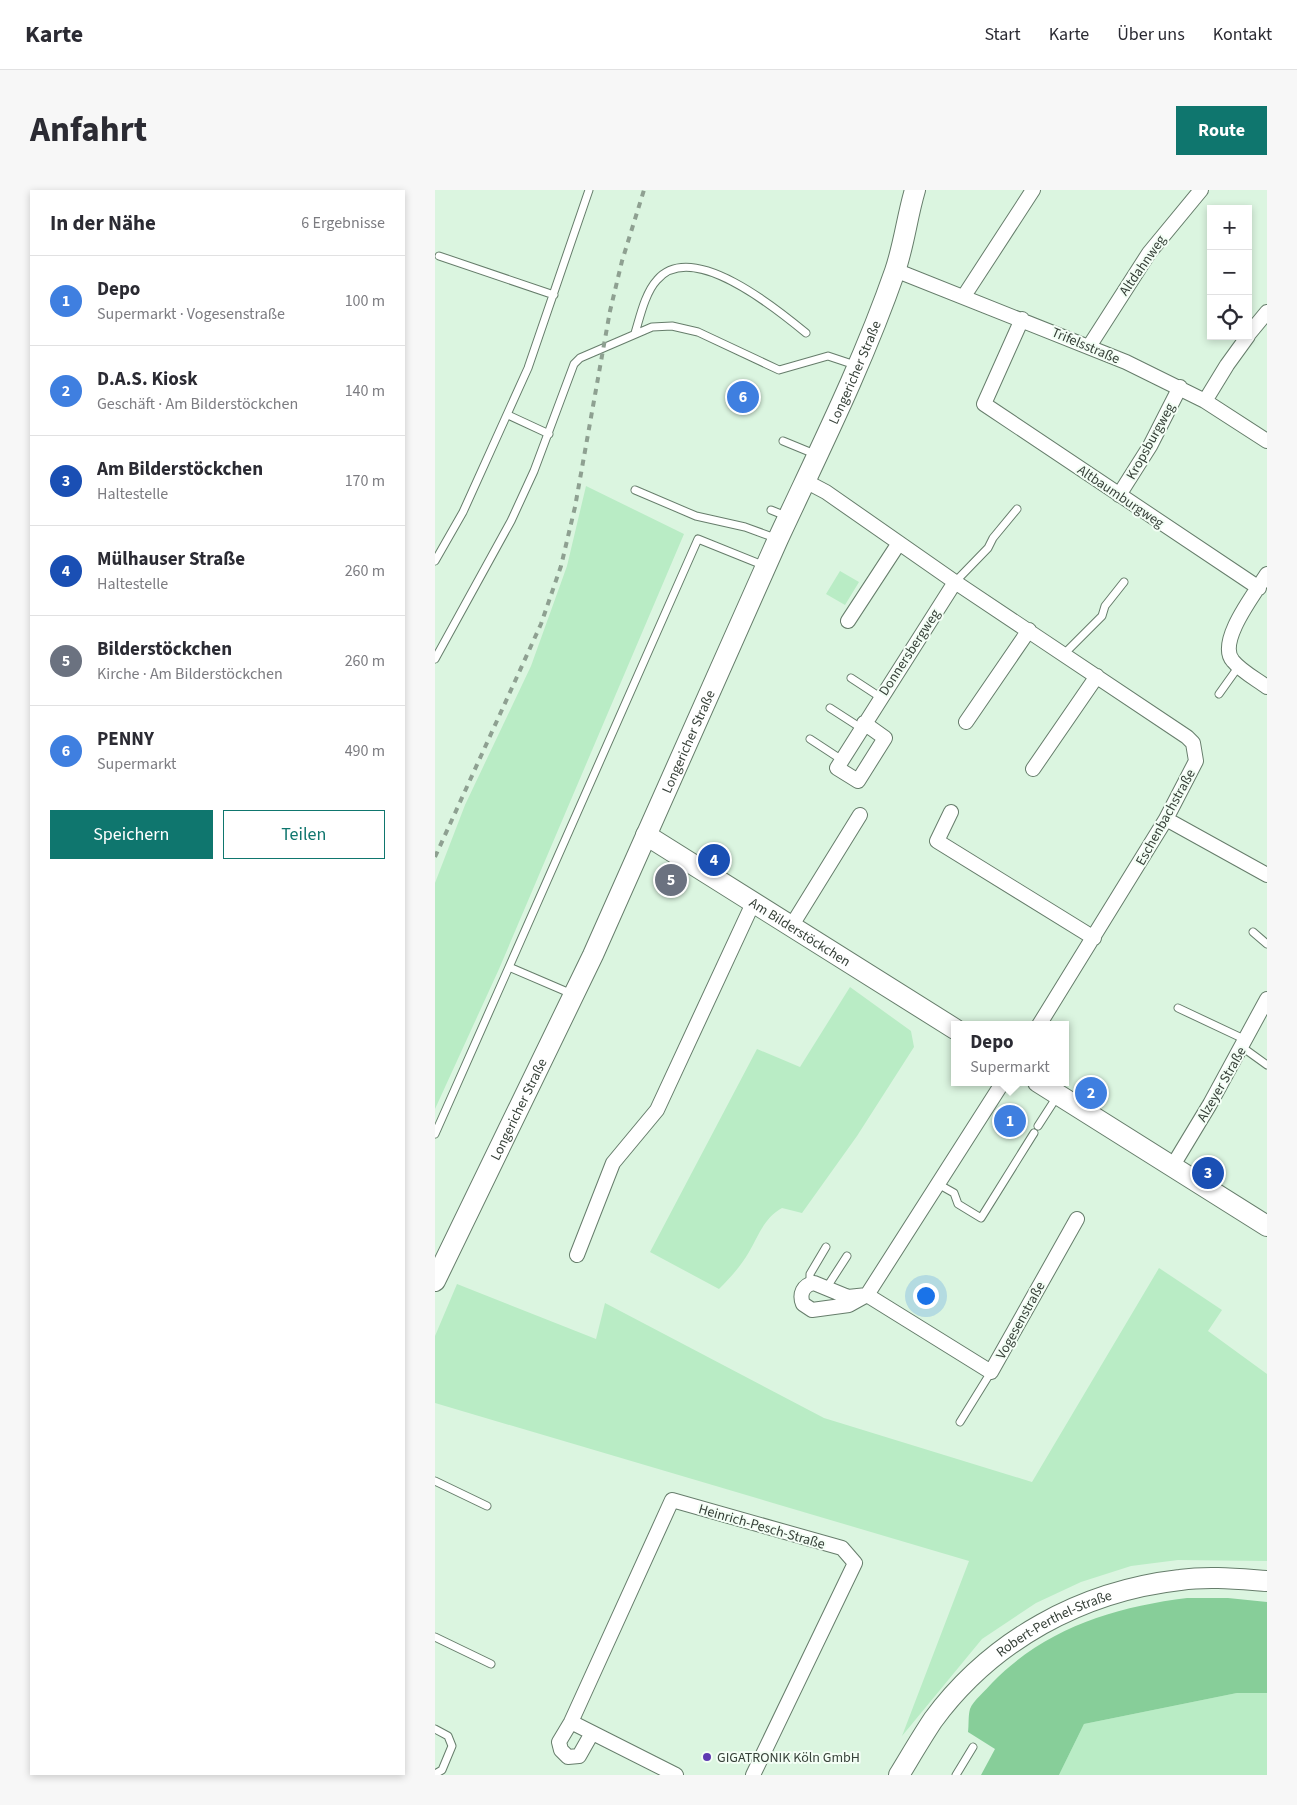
<!DOCTYPE html>
<html lang="de">
<meta charset="utf-8">
<style>
:root{--surface:#fff;--page:#f7f7f7;--text:#2b2b33;--muted:#7c7c81;--line:#e1e1e2;--accent:#0f766e}
body{margin:0;font-family:"Source Sans 3",sans-serif;background:var(--page);color:var(--text)}
.controls{position:absolute;right:15px;top:15px;display:grid;overflow:hidden;border-radius:0px;box-shadow:0 2px 8px #0003}
.controls button{width:45px;height:45px;display:grid;place-items:center;padding:0;border:0;border-bottom:1px solid var(--line);background:var(--surface);color:var(--text);font:25px sans-serif}
.you{position:absolute;left:490px;top:1105px;width:18px;height:18px;margin:-12px;border:4px solid #fff;border-radius:50%;background:#1a73e8;box-shadow:0 0 0 8px #1a73e833}
.badge{display:grid;place-items:center;width:32px;height:32px;border-radius:50%;background:var(--accent);color:#fff;font-size:16px;font-weight:700}
.pin{position:absolute;translate:-50% -50%;border:2px solid #fff;box-shadow:0 1px 5px #0006}
.popup{position:absolute;left:516px;top:831px;width:118px;height:65px;box-sizing:border-box;display:grid;place-content:center;border-radius:0px;background:var(--surface);filter:drop-shadow(0 1px 4px #0005);font-size:16px;white-space:nowrap;color:var(--muted)}
.popup b{font-size:19px;color:var(--text)}
.popup::after{content:'';position:absolute;left:50%;top:100%;margin-left:-10px;border:10px solid transparent;border-top-color:var(--surface)}
.list{margin:0;padding:0;list-style:none}
h2{display:flex;justify-content:space-between;align-items:center;height:65px;margin:0;padding:0 20px;font-size:21px}
h2 small{font-size:16px;font-weight:400;color:var(--muted)}
.list li{display:grid;grid-template-columns:32px 1fr auto;gap:15px;align-items:center;box-sizing:border-box;height:90px;padding:0 20px;border-top:1px solid var(--line)}
.list b{display:block;font-size:19px;white-space:nowrap}
.list p{margin:0;font-size:16px;white-space:nowrap;color:var(--muted)}
.list em{font-size:16px;font-style:normal;color:var(--muted)}
.actions{display:flex;gap:10px;padding:15px 20px}
.actions a{flex:1;padding:11px 0;border:1px solid var(--accent);border-radius:0px;text-align:center;font-size:18px;color:var(--accent)}
.actions .main{background:var(--accent);color:#fff}
.icon{flex:none;width:28px;height:28px;fill:none;stroke:currentColor;stroke-width:2;stroke-linecap:round;stroke-linejoin:round}
.map{position:relative;flex:none;width:832px;height:1585px;overflow:hidden;border-radius:0px}
header{display:flex;align-items:center;gap:30px;box-sizing:border-box;height:70px;padding:0 25px;background:var(--surface);border-bottom:1px solid var(--line)}
header strong{font-size:24px}
nav{display:flex;gap:28px;margin-inline-start:auto;font-size:18px}
.intro{display:flex;align-items:center;justify-content:space-between;box-sizing:border-box;height:120px;padding:0 30px}
h1{margin:0;font-size:35px}
.button{padding:12px 22px;border-radius:0px;background:var(--accent);color:#fff;font-size:18px;font-weight:700}
main{display:flex;gap:30px;padding:0 30px}
aside{flex:1;background:var(--surface);border-radius:0px;box-shadow:0 2px 8px #0003}
.map>svg:first-child{display:block}
.green{fill:#b9ecc5}
.forest{fill:#87ce99}
.lines{fill:none;stroke-linecap:round;stroke-linejoin:round}
.lane-casing{stroke:#667d6b;stroke-width:9}
.street-casing{stroke:#667d6b;stroke-width:16}
.secondary-casing{stroke:#667d6b;stroke-width:22}
.lane{stroke:#fff;stroke-width:7}
.street{stroke:#fff;stroke-width:14}
.secondary{stroke:#fff;stroke-width:20}
.rail{stroke:#8ea091;stroke-width:4;stroke-dasharray:6 6;stroke-linecap:butt}
.poi-dot{fill:#5f3ab2;stroke:#f3fef5;stroke-width:2}
.labels{text-anchor:middle;stroke-width:4;stroke-linejoin:round;paint-order:stroke}
.street-label{font-size:14px;fill:#364038;stroke:#f3fef5}
.poi-label{font-size:14px;fill:#364038;stroke:#f3fef5;text-anchor:start}
</style>
<header>
<strong>Karte</strong>
<nav><a>Start</a><a>Karte</a><a>Über uns</a><a>Kontakt</a></nav>
</header>
<div class="intro"><h1>Anfahrt</h1><a class="button">Route</a></div>
<main>
<aside>
<h2>In der Nähe<small>6 Ergebnisse</small></h2>
<ul class="list">
<li><span class="badge" style="background:#3f7fe0">1</span><div><b>Depo</b><p>Supermarkt · Vogesenstraße</p></div><em>100 m</em></li>
<li><span class="badge" style="background:#3f7fe0">2</span><div><b>D.A.S. Kiosk</b><p>Geschäft · Am Bilderstöckchen</p></div><em>140 m</em></li>
<li><span class="badge" style="background:#1a4fb4">3</span><div><b>Am Bilderstöckchen</b><p>Haltestelle</p></div><em>170 m</em></li>
<li><span class="badge" style="background:#1a4fb4">4</span><div><b>Mülhauser Straße</b><p>Haltestelle</p></div><em>260 m</em></li>
<li><span class="badge" style="background:#6b7280">5</span><div><b>Bilderstöckchen</b><p>Kirche · Am Bilderstöckchen</p></div><em>260 m</em></li>
<li><span class="badge" style="background:#3f7fe0">6</span><div><b>PENNY</b><p>Supermarkt</p></div><em>490 m</em></li>
</ul>
<div class="actions"><a class="main">Speichern</a><a>Teilen</a></div>
</aside>
<div class="map">
<svg width="832" height="1585" viewBox="0 0 832 1585">
<rect width="100%" height="100%" fill="#dbf5e0"/>
<!-- green -->
<path class="green" d="M151,296L249,344L64,779L0,919V693L30,615L96,476L132,376Z
M405,381L424,392L410,415L391,404Z
M415,797L476,841L479,857L422,946L367,1023L347,1018C329,1028 324,1045 314,1062C306,1076 295,1088 284,1099L215,1062L322,859L365,877Z
M724,1078L787,1120L773,1141L832,1184V1371L743,1370L696,1376L646,1392L601,1413L547,1449L467,1546L534,1371L0,1213V1146L22,1094L161,1149L170,1113L389,1228L597,1292Z
M802,1503H832V1585H624L649,1534Z"/>
<!-- forest -->
<path class="forest" d="M752,1408H793L832,1412V1503H802L649,1534L624,1585H546L560,1559L533,1542C534,1535 533,1526 535,1519C538,1511 551,1500 557,1493C609,1439 679,1417 752,1408Z"/>
<g class="lines">
<!-- lane casing -->
<g class="lane-casing">
<path id="lane" d="M4,66L119,105
M200,143C205,127 210,103 222,90C257,49 342,119 371,143
M73,225L114,244
M348,251L382,265
M200,300L261,326L310,337L343,349
M336,320L351,326
M0,371L28,322L93,178L154,0
M520,392L553,358L558,348L582,319
M629,464L667,426L670,416L689,392
M0,469L76,331L99,281L139,174L145,168L217,137L237,136L263,142L344,180L393,166L420,175
M416,488L445,507
M784,504L804,476
M395,518L426,538
M375,549L407,570
M818,742L832,754
M74,777L263,349L330,376
M743,818L811,850
M807,857L832,875
M603,936L623,905
M0,944L74,777L137,804
M503,994L519,1003L523,1014L546,1028L599,943
M375,1094V1084L391,1057
M392,1097L412,1066
M525,1232L556,1182
M0,1291L52,1316
M0,1447L56,1474
M0,1539L13,1546L17,1556L7,1580L0,1584
M521,1585L538,1557"/>
</g>
<!-- street casing -->
<g class="street-casing">
<path id="street" d="M460,80L691,172L770,211L832,251
M529,106L598,0
M587,129L549,214L824,398
M813,145L832,122
M655,155L714,63L766,0
M770,211L792,175L813,146
M372,292L391,302L520,392L752,547L758,553L761,571L731,629L604,835
M684,305L715,256L745,197
M832,384C821,402 781,452 798,471C806,481 821,489 832,497
M413,431L464,353
M531,532L594,440
M429,533L450,548L423,591L402,578L520,392
M598,579L662,486
M516,622L502,651L659,748
M731,629L832,685
M357,735L425,625
M568,892L432,1105L556,1182L642,1029
M737,977L775,914L832,809
M142,1065L178,973L222,920L319,711
M379,1093L413,1107L432,1105L414,1115L377,1120L368,1114C364,1104 368,1095 379,1093Z
M136,1532L241,1585
M157,1543L144,1566L133,1567L126,1560L124,1552L136,1532L237,1310L407,1358L420,1373L318,1585"/>
</g>
<!-- secondary casing -->
<g class="secondary-casing">
<g id="secondary">
<path id="s1" d="M211,645L520,839"/>
<path d="M603,892L832,1036"/>
<path id="s2" d="M0,1091L158,765L343,349C384,261 428,173 460,81C469,55 472,27 480,0"/>
<path id="s3" d="M464,1585C475,1567 486,1548 498,1530C557,1450 647,1401 745,1390C774,1386 803,1389 832,1391"/>
</g>
</g>
<!-- lane -->
<use href="#lane" class="lane"/>
<!-- street -->
<use href="#street" class="street"/>
<!-- secondary -->
<use href="#secondary" class="secondary"/>
<!-- rail -->
<path class="rail" d="M0,667L106,434L126,376L140,317L175,121L187,71L209,0"/>
</g>
<!-- markers -->
<circle class="poi-dot" cx="272" cy="1567" r="5"/>
<g class="labels">
<!-- street labels -->
<g class="street-label">
<text transform="translate(707 75) rotate(-55)" y="5">Altdahnweg</text>
<text transform="translate(651 155) rotate(23)" y="5">Trifelsstraße</text>
<text dy="5" stroke="none"><textPath href="#s2" startOffset="1001">Longericher Straße</textPath></text>
<text transform="translate(715 251) rotate(-61)" y="5">Kropsburgweg</text>
<text transform="translate(686 306) rotate(34)" y="5">Altbaumburgweg</text>
<text transform="translate(474 462) rotate(-57)" y="5">Donnersbergweg</text>
<text dy="5" stroke="none"><textPath href="#s2" startOffset="596">Longericher Straße</textPath></text>
<text transform="translate(730 627) rotate(-61)" y="5">Eschenbachstraße</text>
<text dy="5" stroke="none"><textPath href="#s1" startOffset="182">Am Bilderstöckchen</textPath></text>
<text transform="translate(786 894) rotate(-60)" y="5">Alzeyer Straße</text>
<text dy="5" stroke="none"><textPath href="#s2" startOffset="191">Longericher Straße</textPath></text>
<text transform="translate(585 1130) rotate(-61)" y="5">Vogesenstraße</text>
<text transform="translate(327 1336) rotate(16)" y="5">Heinrich-Pesch-Straße</text>
<text dy="5" stroke="none"><textPath href="#s3" startOffset="222">Robert-Perthel-Straße</textPath></text>
</g>
<!-- poi labels -->
<g class="poi-label">
<text x="282" y="1572">GIGATRONIK Köln GmbH</text>
</g>
</g>
</svg>
<div class="controls">
<button>+</button>
<button>−</button>
<button><svg class="icon" aria-label="locate" viewBox="0 0 24 24"><circle cx="12" cy="12" r="6"/><path d="M12 2v4M12 18v4M2 12h4M18 12h4"/></svg></button>
</div>
<div class="you"></div>
<div class="pin badge" style="left:575px;top:931px;background:#3f7fe0">1</div>
<div class="popup"><b>Depo</b>Supermarkt</div>
<div class="pin badge" style="left:656px;top:903px;background:#3f7fe0">2</div>
<div class="pin badge" style="left:773px;top:983px;background:#1a4fb4">3</div>
<div class="pin badge" style="left:279px;top:670px;background:#1a4fb4">4</div>
<div class="pin badge" style="left:236px;top:690px;background:#6b7280">5</div>
<div class="pin badge" style="left:308px;top:207px;background:#3f7fe0">6</div>
</div>
</main>
